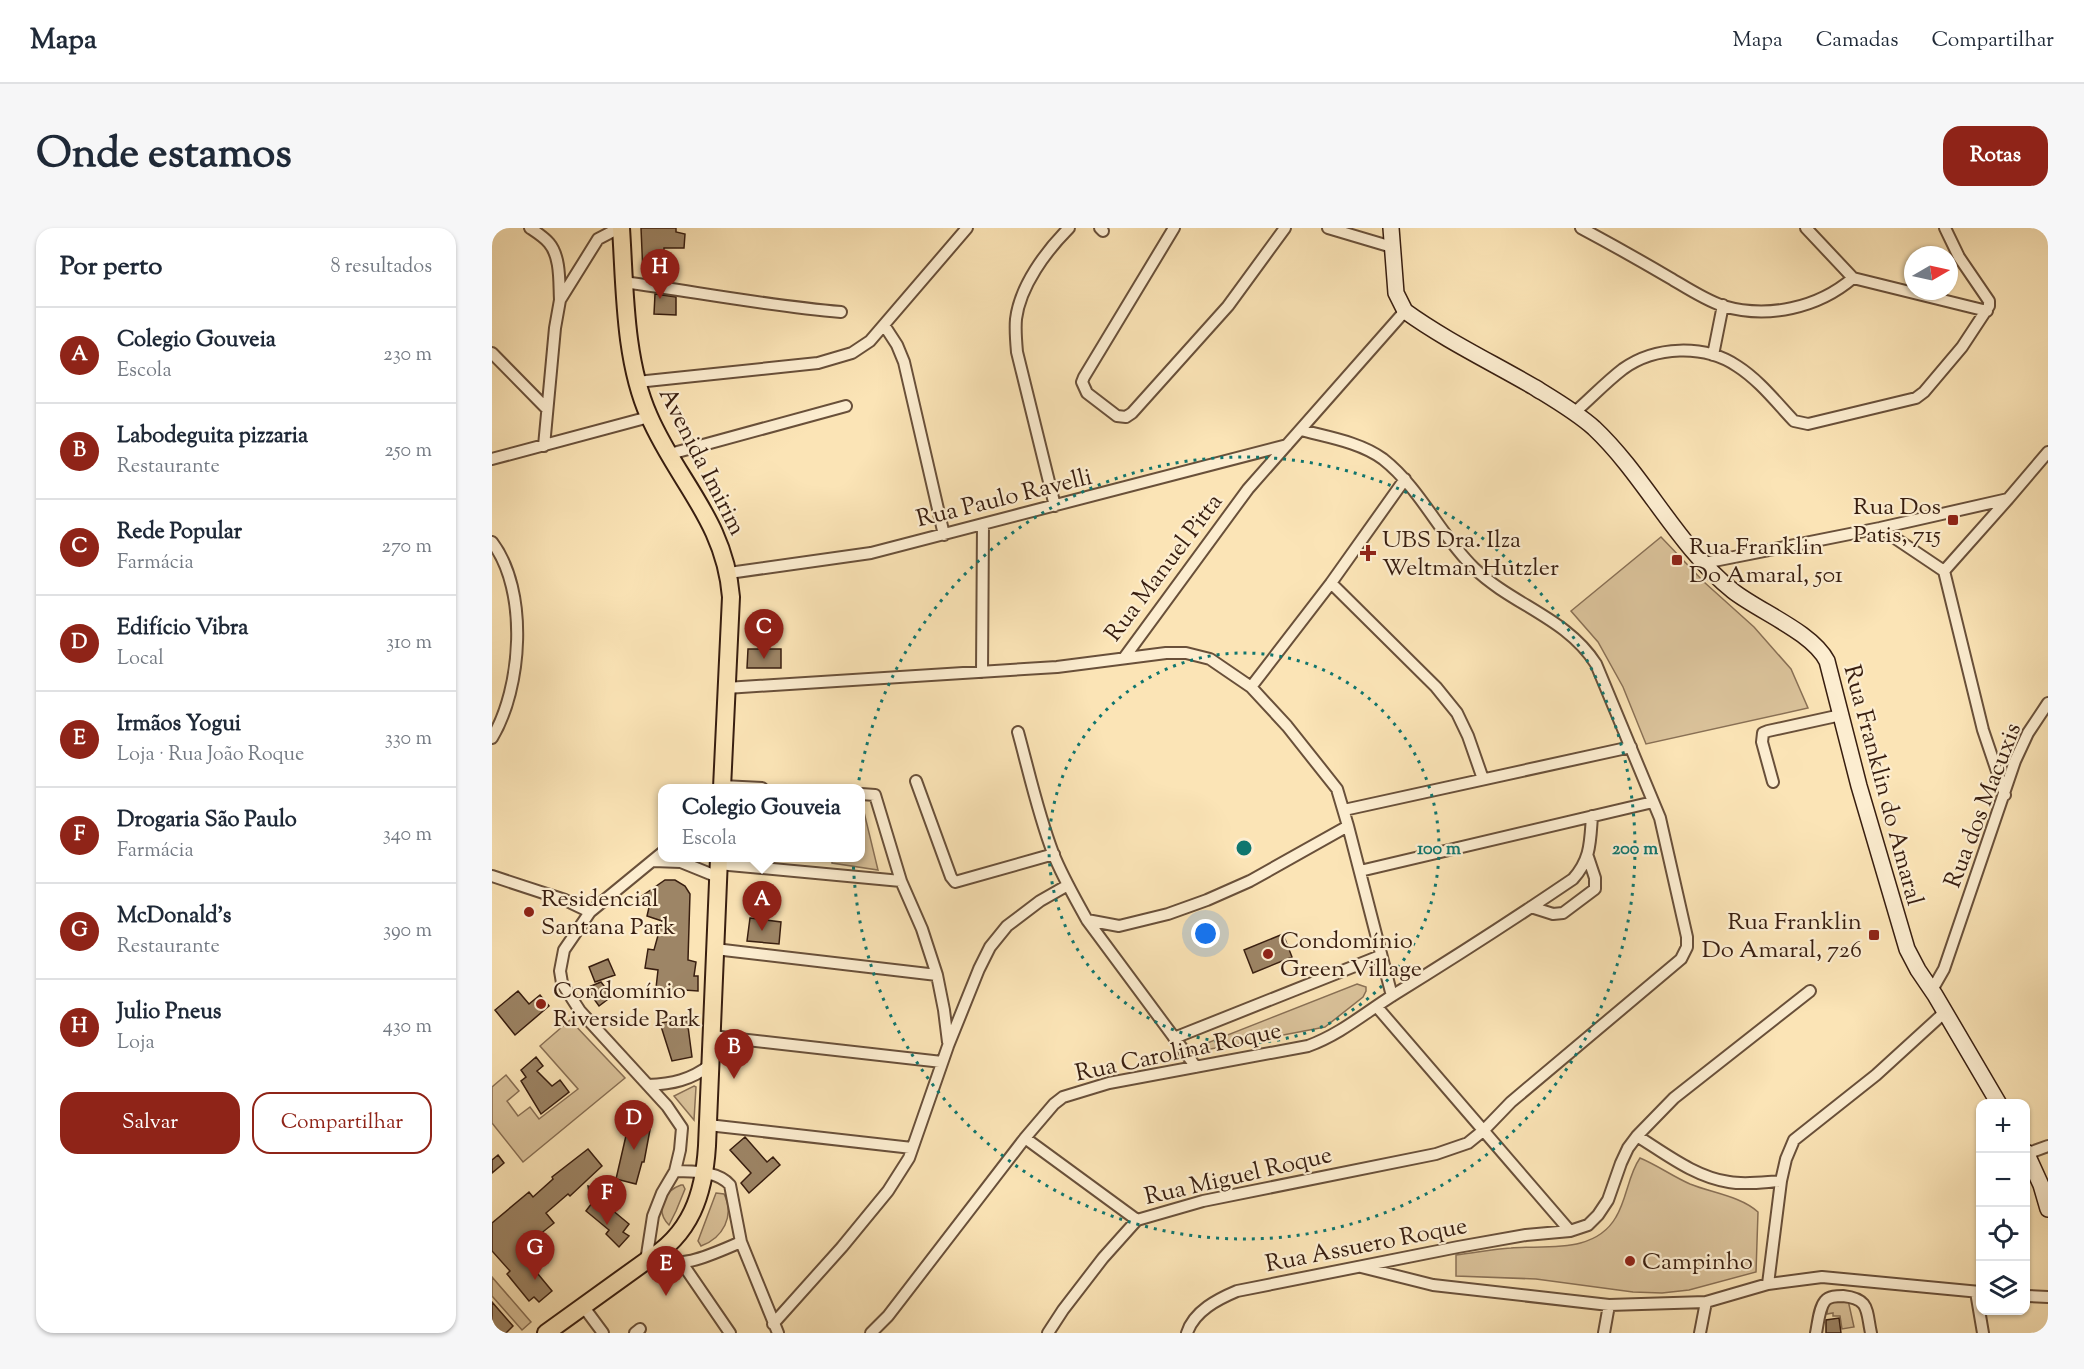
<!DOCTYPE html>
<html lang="pt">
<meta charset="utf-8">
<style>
:root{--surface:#fff;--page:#f6f6f7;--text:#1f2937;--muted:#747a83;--line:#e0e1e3;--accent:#8f2418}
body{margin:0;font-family:"Sorts Mill Goudy",serif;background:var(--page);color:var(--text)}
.controls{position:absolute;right:18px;bottom:18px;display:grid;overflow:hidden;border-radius:12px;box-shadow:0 2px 4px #0004}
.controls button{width:54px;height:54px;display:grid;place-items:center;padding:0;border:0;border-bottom:2px solid var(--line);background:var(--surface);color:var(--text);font:30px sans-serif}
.compass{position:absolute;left:1412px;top:18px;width:54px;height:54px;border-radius:50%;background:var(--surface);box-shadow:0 2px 4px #0004;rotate:81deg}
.you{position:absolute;left:714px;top:706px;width:21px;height:21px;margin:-15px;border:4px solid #fff;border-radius:50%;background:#1a73e8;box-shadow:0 0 0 9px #1a73e833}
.badge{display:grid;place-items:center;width:39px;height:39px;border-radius:50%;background:var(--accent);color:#fff;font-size:20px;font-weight:700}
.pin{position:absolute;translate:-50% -50px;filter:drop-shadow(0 2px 3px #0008)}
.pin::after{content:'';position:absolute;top:32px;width:21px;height:18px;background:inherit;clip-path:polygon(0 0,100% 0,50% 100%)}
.popup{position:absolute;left:166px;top:556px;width:207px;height:78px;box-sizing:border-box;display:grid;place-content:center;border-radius:12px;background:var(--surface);filter:drop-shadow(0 2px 4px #0005);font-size:20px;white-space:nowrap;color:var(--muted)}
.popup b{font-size:22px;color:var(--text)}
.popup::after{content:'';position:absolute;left:50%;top:100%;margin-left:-12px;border:12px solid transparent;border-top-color:var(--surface)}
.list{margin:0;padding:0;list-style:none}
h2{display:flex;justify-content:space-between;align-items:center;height:78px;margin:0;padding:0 24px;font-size:26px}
h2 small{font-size:20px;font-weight:400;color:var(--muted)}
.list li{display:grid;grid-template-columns:39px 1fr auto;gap:18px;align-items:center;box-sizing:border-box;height:96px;padding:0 24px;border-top:2px solid var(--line)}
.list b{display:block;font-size:22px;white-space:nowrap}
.list p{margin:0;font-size:20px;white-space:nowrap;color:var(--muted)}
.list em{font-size:20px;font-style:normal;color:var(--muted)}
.actions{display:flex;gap:12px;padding:18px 24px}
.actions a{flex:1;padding:14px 0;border:2px solid var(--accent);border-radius:18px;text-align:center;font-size:21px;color:var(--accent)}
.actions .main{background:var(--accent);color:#fff}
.icon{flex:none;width:33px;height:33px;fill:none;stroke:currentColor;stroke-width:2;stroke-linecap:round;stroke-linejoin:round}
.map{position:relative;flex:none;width:1556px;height:1105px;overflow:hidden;border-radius:18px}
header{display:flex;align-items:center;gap:36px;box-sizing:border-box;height:84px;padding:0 30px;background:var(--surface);border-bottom:2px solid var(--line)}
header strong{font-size:28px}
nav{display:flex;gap:33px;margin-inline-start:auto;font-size:21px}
.intro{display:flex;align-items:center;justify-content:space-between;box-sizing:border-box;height:144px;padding:0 36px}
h1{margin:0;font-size:42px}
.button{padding:15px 27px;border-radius:18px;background:var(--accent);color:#fff;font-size:21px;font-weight:700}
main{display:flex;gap:36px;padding:0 36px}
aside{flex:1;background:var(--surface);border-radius:18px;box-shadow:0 2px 4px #0004}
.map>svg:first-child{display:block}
.green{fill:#dac29a;stroke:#897055;stroke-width:1.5}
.building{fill:#9d8566;stroke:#381e10;stroke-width:1.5}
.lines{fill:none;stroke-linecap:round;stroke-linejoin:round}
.street-casing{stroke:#69503a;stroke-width:14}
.secondary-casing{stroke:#381e10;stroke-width:18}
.primary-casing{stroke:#381e10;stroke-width:20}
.street{stroke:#fcedd0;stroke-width:10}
.secondary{stroke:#fcedd0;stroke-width:15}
.primary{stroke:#fbe4b6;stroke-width:16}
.ring{fill:none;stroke:#0f766e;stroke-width:3;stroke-dasharray:3 6}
.poi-dot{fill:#8f2418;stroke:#fcedd0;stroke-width:2}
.labels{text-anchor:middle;stroke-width:4.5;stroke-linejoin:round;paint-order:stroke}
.street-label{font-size:24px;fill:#381e10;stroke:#fcedd0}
.poi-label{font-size:24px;fill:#381e10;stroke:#fcedd0;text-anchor:start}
.centre{fill:#0f766e;stroke:#fcedd0;stroke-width:3}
.ring-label{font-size:18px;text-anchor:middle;font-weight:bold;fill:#0f766e;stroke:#fcedd0;stroke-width:4.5;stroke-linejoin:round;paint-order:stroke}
</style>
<header>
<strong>Mapa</strong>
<nav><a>Mapa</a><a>Camadas</a><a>Compartilhar</a></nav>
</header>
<div class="intro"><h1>Onde estamos</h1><a class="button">Rotas</a></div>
<main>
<aside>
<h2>Por perto<small>8 resultados</small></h2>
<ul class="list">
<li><span class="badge">A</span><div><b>Colegio Gouveia</b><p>Escola</p></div><em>230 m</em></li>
<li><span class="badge">B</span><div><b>Labodeguita pizzaria</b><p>Restaurante</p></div><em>250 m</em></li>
<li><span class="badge">C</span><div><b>Rede Popular</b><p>Farmácia</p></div><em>270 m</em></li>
<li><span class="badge">D</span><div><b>Edifício Vibra</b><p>Local</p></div><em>310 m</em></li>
<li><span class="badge">E</span><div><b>Irmãos Yogui</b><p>Loja · Rua João Roque</p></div><em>330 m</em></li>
<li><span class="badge">F</span><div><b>Drogaria São Paulo</b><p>Farmácia</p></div><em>340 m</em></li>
<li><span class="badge">G</span><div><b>McDonald's</b><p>Restaurante</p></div><em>390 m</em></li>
<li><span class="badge">H</span><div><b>Julio Pneus</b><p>Loja</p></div><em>430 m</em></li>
</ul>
<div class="actions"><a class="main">Salvar</a><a>Compartilhar</a></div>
</aside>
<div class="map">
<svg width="1556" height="1105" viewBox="0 0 1556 1105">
<rect width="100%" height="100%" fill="#fbe4b6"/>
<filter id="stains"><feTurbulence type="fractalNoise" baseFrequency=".00333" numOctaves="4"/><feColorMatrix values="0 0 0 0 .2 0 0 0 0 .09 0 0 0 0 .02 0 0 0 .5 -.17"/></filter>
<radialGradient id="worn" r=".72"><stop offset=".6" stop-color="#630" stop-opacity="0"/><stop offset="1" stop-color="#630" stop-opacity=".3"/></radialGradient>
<!-- green -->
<path class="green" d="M1169,309L1212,354L1262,399L1299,441L1316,480L1154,516L1131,459L1106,414L1079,383Z
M369,583L372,584L386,642L340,635V630H369Z
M865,756L874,759V763L871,769L833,799L703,824L700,821Z
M78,792L133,850L31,934L0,895V859L14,847L27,863L15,873L26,888L38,879L47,891L86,861L48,818Z
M202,858L204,859L202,892L182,868Z
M1148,930C1165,937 1180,948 1198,956C1220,965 1248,968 1266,984L1264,1044L1197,1062L1170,1065L1141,1064L1044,1051L964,1048V1027C982,1025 1001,1021 1019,1020C1054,1017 1103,1026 1124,989C1135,971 1136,947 1148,930Z
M189,957H191L193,961L184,983L177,997C163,983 171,963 189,957Z
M224,965L232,966C243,988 231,1010 209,1018L206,1013Z
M0,1049L39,1094L30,1102L0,1068Z
M1340,1072H1356L1362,1099L1350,1101L1348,1088H1341V1085L1335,1086L1336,1077Z"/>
<!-- building -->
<path class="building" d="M149,0H184V4L193,6L192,20H172L170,48L151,46Z
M163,66L184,69V87L162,86Z
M256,421H289V440H255Z
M173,652H183L193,658L198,666L196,732L204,734L202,748H206V763L164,760L166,742L153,740L156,721L162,722L170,693L155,688L159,671L150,668Z
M258,690L289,694L287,716L255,713Z
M791,706L800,729L761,745L752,722Z
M116,731L123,747L103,754L97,739Z
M109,754L120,768L107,778L94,760Z
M26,763L37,776L48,767L57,778L23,807L3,782Z
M195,791L200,829L180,833L168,795Z
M44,829L51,838L45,843L60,858L68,852L77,864L49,886L29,853L34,849L29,842Z
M139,886L160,891L152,934H150L144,956L124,951Z
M253,909L275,934L281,929L288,937L257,965L249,955L259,945L238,922Z
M96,921L110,938L78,968L76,966L54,985L62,995L27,1023L60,1063L47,1074L42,1069L37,1073L15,1046L18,1043L0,1023V995L37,964L41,969L61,951L60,949Z
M6,927L12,935L0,945V932Z
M96,958L107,961L115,968L113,976L137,996L131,1004L137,1008L127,1019L114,1006L117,1002L94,983L100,975L98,971Z
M0,1074L21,1098L14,1105H0Z
M1347,1090L1349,1105H1334V1092Z"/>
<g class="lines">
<!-- street casing -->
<g class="street-casing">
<path id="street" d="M38,0C44,4 52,9 57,15C69,29 67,55 68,72
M608,0L611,3
M682,0L592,149L590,154L595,165L625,188L634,189L640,185L736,78L793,0
M836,0L900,19
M1089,0C1119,16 1149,33 1178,50C1195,60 1213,72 1231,78C1276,91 1326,80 1361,50
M1314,0L1361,50
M1361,50L1495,83
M132,54C205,64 276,78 349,84
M392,97L405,117L412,134L452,307
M0,125L55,181
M1221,127L1231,77
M145,154L326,135L360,125L378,113L475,0
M1083,184C1099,170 1114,154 1131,141C1163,118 1212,116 1245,138C1267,152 1284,174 1302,193L1316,196L1424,170L1432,164L1470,119L1497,78V73L1467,29L1453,0
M52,218L63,100L68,72L106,11L127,0
M178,226L354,178
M0,231L157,189
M563,278L525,124C524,113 523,102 524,91C528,58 554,23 577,0
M1388,300L1452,343
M0,314C37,363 30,460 0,510
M1212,335L1388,300L1516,271L1556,224
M1452,343L1491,502L1513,567
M1452,343L1516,271
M237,345L379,325L795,217
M839,355L944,459L965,485L976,508L991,551
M632,430L756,261L913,83
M490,444L491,296
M759,459L839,355L913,251
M234,460L565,439L674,425H694L718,431L759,459L795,498L845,561L856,598L900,768
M526,504C537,544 546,586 561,625C570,648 583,670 595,692L627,698L676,686L715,672L758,653L856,598
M424,553L459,649L463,654L562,626
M1281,554L1270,514L1271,505L1276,503L1349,487
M228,560L230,558L270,560
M369,566L383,567L409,653L430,701L445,747L452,782L456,814
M852,582L1139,519
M171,624L98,684L72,722L68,743L70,755L88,783L175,878L190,900L188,922L183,943L170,965L161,988L154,1033C193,1040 214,1029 249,1014
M161,633L189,634L226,649
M226,636L409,653
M868,643L1161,574
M0,648L73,672L98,684
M1039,679L1061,686L1071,685L1103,661V650L1096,629
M595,692L704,839
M223,721L445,747
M1440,762L1452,741L1523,533L1536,505L1556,475
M885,779L1078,1003
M220,808L450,834
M682,810L888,728
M156,857C180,856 199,852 218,837
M216,897L420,920
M1145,908C1174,926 1203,949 1237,954C1254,957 1272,954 1289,953
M533,910L645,992
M1534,926L1556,918
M183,943C200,944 225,942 238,957L249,1014L286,1105
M190,1035L238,1105
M869,1039L941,1057L1117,1077L1214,1074L1276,1056L1330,1049L1488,1064
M1276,1056L1289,953L1294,931L1302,912L1384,847L1453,784
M1484,1064L1491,1105
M1534,1068L1556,1069
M91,1078L111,1105
M281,1096L350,1019L396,963L417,930L456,818L487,741L498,719L515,698L548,673L576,657
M143,1105L148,1101
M379,1105L396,1088L533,910L562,876L571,869L617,855L816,818C849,806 874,784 903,766C963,729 1022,691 1081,651C1099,631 1098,614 1100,588
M556,1105L571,1082L611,1030L645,992L711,973L944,926L976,915L992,902L1019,874L1189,731L1195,719V709L1168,590L1104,436C1075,390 1020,377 982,340C948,307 929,261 891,231C868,214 835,209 809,202
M695,1105C702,1083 726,1071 745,1063L966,1019L1034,1007L1078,1003L1096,997L1106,987L1116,972L1129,935L1136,920L1145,908L1182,870L1318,763
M1112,1105L1117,1077
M1208,1105L1214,1074
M1324,1105C1326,1096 1327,1080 1333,1073C1337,1068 1345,1068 1351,1068C1378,1071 1374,1082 1379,1105"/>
</g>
<!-- secondary casing -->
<g class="secondary-casing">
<path id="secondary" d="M899,0L904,65L913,83C953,112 999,134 1042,159C1063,172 1084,184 1102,200C1153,248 1185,318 1241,363C1268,384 1320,404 1335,433L1367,558L1415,721L1426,742L1443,767L1507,876
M1534,924L1549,957L1556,981"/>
</g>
<!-- primary casing -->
<g class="primary-casing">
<path id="primary" d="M129,0C133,60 132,132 157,188C185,253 233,293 239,369L230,560
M54,1105L154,1033C199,1007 212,966 215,918L227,630"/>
</g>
<!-- street -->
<use href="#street" class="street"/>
<!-- secondary -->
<use href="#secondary" class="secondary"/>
<!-- primary -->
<use href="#primary" class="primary"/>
</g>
<!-- distance rings -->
<g class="ring">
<circle cx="752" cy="620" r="195"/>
<circle cx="752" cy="620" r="391"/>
</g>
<!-- markers -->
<g class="poi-dot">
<rect x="1455" y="286" width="12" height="12" rx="3"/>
<path d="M873 316h6v6h6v6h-6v6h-6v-6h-6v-6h6z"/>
<rect x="1179" y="326" width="12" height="12" rx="3"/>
<circle cx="37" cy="684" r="6"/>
<rect x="1376" y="701" width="12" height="12" rx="3"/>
<circle cx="776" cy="726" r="6"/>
<circle cx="49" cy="776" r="6"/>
<circle cx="1138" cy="1033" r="6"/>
</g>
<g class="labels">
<!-- street labels -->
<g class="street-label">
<text transform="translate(211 233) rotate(63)" y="8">Avenida Imirim</text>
<text transform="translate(512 269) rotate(-14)" y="8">Rua Paulo Ravelli</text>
<text transform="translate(671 339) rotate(-53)" y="8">Rua Manuel Pitta</text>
<text transform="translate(1392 557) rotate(75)" y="8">Rua Franklin do Amaral</text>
<text transform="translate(1490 577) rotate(-69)" y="8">Rua dos Macuxis</text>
<text transform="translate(686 823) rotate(-12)" y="8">Rua Carolina Roque</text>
<text transform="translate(746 947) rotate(-13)" y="8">Rua Miguel Roque</text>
<text transform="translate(874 1016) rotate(-11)" y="8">Rua Assuero Roque</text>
</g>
<!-- poi labels -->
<g class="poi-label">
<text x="1449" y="286" text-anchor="end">Rua Dos<tspan x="1449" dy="28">Patis, 715</tspan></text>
<text x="890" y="319">UBS Dra. Ilza<tspan x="890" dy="28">Weltman Hutzler</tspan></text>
<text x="1197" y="326">Rua Franklin<tspan x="1197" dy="28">Do Amaral, 501</tspan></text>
<text x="49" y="678">Residencial<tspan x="49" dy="28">Santana Park</tspan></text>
<text x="1370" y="701" text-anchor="end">Rua Franklin<tspan x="1370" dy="28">Do Amaral, 726</tspan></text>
<text x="788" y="720">Condomínio<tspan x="788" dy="28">Green Village</tspan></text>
<text x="61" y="770">Condomínio<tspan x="61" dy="28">Riverside Park</tspan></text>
<text x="1150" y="1041">Campinho</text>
</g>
</g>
<circle cx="752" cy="620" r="9" class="centre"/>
<g class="ring-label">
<text x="947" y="626">100 m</text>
<text x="1143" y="626">200 m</text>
</g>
<rect width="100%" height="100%" filter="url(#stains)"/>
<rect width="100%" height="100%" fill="url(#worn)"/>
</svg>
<div class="controls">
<button>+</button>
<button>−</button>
<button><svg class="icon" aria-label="locate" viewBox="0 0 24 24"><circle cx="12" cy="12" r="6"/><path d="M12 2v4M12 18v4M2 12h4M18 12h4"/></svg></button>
<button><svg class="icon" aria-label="layers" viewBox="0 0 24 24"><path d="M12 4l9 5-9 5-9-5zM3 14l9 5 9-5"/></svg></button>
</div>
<svg class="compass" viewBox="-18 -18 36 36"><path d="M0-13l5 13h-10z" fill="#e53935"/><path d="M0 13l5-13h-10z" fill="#747a83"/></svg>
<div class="you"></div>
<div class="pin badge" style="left:270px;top:703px">A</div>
<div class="popup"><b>Colegio Gouveia</b>Escola</div>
<div class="pin badge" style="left:242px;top:851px">B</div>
<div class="pin badge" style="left:272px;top:431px">C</div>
<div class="pin badge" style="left:142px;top:922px">D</div>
<div class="pin badge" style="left:174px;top:1068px">E</div>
<div class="pin badge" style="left:115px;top:997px">F</div>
<div class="pin badge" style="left:43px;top:1052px">G</div>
<div class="pin badge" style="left:168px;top:71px">H</div>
</div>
</main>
